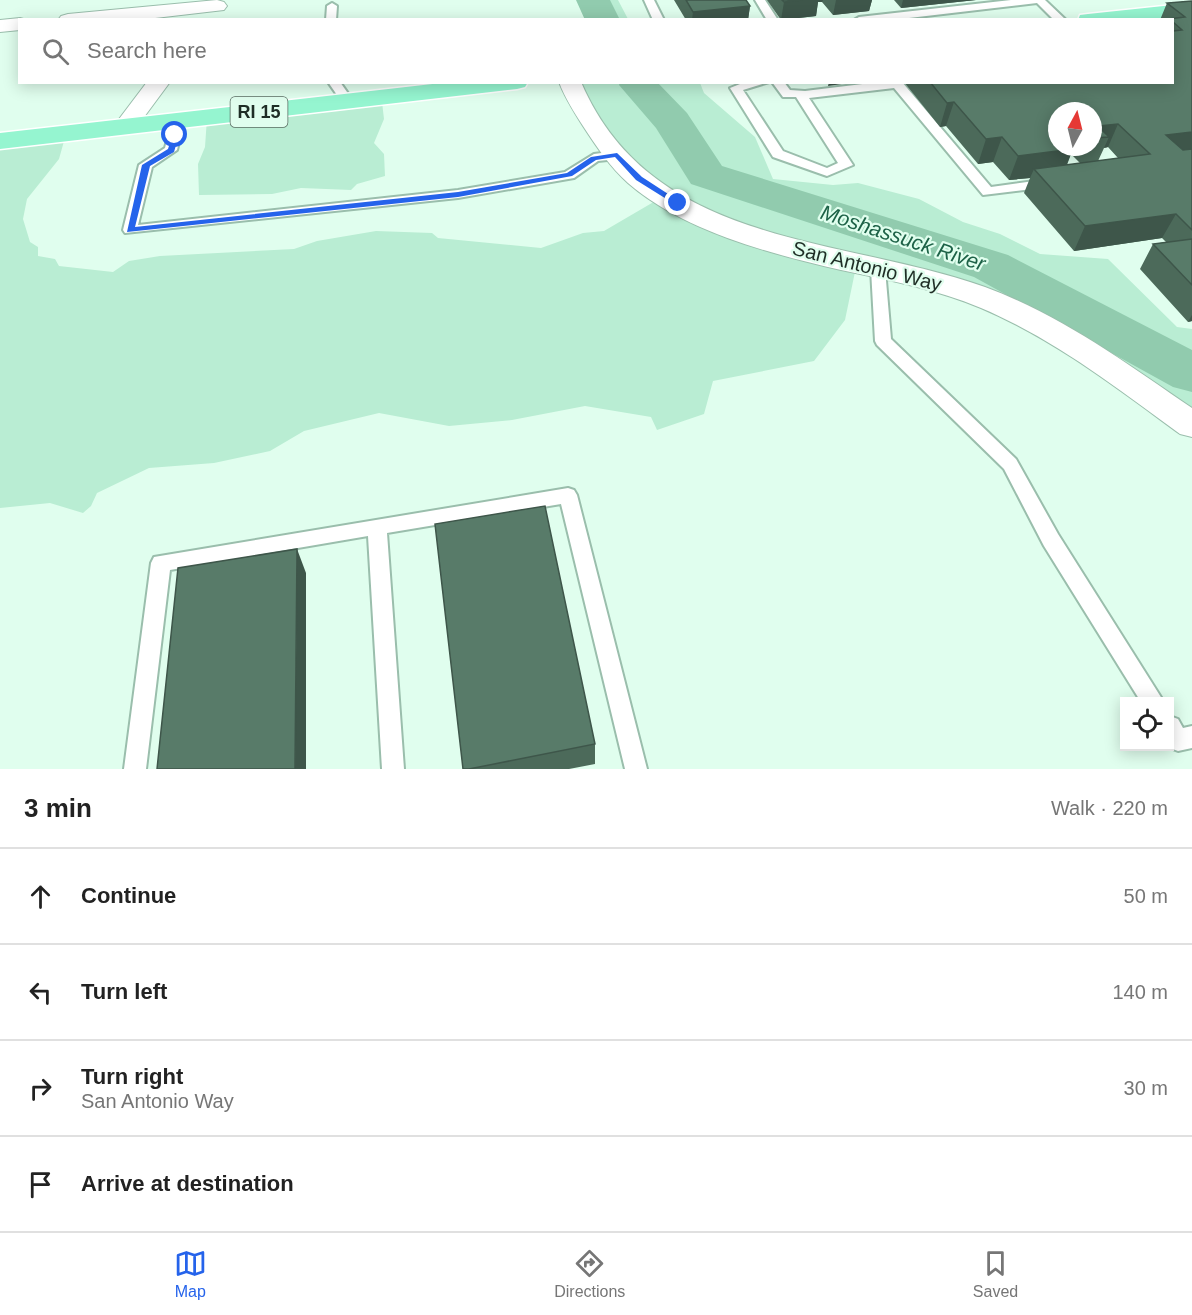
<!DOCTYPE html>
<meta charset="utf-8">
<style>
:root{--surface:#fff;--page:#f6f6f6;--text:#222;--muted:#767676;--line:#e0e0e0;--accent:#2563eb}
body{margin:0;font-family:Arial,sans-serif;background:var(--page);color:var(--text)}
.controls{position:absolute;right:18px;bottom:18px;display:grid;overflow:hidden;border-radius:0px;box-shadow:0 3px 15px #0003}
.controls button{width:54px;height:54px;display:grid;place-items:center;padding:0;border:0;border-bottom:2px solid var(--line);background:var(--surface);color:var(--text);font:30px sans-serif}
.compass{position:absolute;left:1048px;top:102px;width:54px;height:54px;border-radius:50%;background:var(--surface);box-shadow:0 3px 15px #0003;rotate:7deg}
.stop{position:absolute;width:18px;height:18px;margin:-14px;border:4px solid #2563eb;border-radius:50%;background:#fff}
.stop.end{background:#2563eb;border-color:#fff;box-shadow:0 2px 6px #0008}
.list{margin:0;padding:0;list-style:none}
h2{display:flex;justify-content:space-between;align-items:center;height:78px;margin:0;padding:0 24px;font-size:26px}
h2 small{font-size:20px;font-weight:400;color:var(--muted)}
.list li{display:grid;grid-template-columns:39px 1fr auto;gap:18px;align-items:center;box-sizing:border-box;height:96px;padding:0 24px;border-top:2px solid var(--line)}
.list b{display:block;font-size:22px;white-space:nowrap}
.list p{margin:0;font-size:20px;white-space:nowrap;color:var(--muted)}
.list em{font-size:20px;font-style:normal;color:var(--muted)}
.icon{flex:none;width:33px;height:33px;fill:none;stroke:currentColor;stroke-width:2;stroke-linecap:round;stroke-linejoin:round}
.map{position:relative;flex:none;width:1192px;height:769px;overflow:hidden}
.search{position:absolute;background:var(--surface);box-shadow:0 3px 15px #0003;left:18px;right:18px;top:18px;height:66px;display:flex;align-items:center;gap:15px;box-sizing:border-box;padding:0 21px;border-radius:0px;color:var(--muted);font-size:22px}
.sheet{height:462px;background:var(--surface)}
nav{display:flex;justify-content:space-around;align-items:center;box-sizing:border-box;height:84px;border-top:2px solid var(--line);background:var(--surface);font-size:16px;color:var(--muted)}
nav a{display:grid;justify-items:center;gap:3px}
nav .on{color:var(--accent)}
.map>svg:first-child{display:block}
.green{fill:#b9edd3}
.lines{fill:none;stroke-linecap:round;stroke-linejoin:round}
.river{fill:#91cbae;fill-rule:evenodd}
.lane-casing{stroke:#9abeac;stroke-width:4}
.street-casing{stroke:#9abeac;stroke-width:2}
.primary-casing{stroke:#fff;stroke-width:3}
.lane{fill:#fff;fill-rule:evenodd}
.street{fill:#fff;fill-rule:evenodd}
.primary{fill:#95f5d0;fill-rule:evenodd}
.wall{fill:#4c6a5a;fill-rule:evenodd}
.shaded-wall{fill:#3e564a}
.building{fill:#587b69;stroke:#3e564a;stroke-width:1.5}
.route{fill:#2563eb}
.labels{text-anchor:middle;stroke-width:4.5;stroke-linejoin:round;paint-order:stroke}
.shield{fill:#e0feee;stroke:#596c62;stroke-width:1.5}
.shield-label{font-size:18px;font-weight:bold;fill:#1f2e26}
.street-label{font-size:20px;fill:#1f2e26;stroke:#e0feee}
.water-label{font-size:21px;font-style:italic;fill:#1d6247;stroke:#e0feee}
</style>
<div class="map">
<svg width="1192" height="769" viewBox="0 0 1192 769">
<rect width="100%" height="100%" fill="#e0feee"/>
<!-- green -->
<path class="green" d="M585,0H618L628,19H608L598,3Z
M568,83H700L704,93L755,137L773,179L833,185L858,183L919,199L963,222L1000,234L1040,254L1108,259L1177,327L1192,329V427L1016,312L856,267L845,320L814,361L713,381L704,414L657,430L651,417L585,406L512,420L449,426L379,413L304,431L270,451L214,463L149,468L97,493L91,506L83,513L50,503L0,508V140L66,134L59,159L27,199L23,219L30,242L38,247V256L55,259L59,266L113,272L129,261L160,256L294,249L317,241L376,231L432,233L438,238L541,248L583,233L604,231L657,200Z
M382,102L384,119L374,143L384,154L385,176L357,184L351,190L301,188L272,194L199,195L198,164L205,147L207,118Z"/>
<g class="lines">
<!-- river -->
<path class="river" d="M576,0H610L620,20H585Z
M620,82H657L687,113L722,166L1008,255L1192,350V392L1173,387L974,277L691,184L656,128L619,85Z"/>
<!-- lane casing -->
<g class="lane-casing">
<path id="lane" d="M644,0H654L664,20H653Z
M755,0H765L778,20H767Z
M1011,0H1045L1066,20H1054L1037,3L892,20H854L859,17Z
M332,3L337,6L336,20H326L327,6Z
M328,82H340L354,102L352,105H344Z
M745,82H769L743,90L783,151L827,168L838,163L796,97H783L772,82H784L790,90L805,91L879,82H902L991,187L1049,179L1056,183L1049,187L983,195L894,88L809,98L853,165L827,176L773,157L730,88Z
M178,117L184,121L177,150L152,167L138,225L458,190L565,172L594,154L617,151L623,155L617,159L598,161L574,178L458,198L125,233L123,230L139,165L165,148L172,121Z
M878,264L885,269L891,339L1016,459L1058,534L1164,702H1141L1044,546L1004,469L877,345L875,341L871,269Z
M568,488L574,490L577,495L647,769H625L561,504L387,533L404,769H382L368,536L170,570L146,769H124L151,563L154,557Z
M1170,716L1178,719L1183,728L1192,726V748L1178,751L1170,748Z"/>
</g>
<!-- street casing -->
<g class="street-casing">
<path id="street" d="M217,0L224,2L227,6L224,10L138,20H58L61,16L68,14Z
M20,18L27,20H20V30L0,32V20Z
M147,82H170L133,132L125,134L117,132L113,127Z
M559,82H581C652,248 842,236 985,287C1061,315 1126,363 1192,408V437L1180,434C1117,388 1054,339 981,308C936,289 888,280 841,270C771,254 683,231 628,183C610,167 596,146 583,126C574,112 565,98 559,82Z"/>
</g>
<!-- primary casing -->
<g class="primary-casing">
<path id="primary" d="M1192,3V15L1153,20H1078L1080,15L1088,14Z
M450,82H528L525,87L517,89L0,149V133Z"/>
</g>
<!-- lane -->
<use href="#lane" class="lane"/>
<!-- street -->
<use href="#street" class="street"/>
<!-- primary -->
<use href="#primary" class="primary"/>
</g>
<!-- wall -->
<path class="wall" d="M674,0H746L750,6L748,20H686Z
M767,0H872L869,11L833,15L822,2H818L816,16L781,20Z
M894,0H976L901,8Z
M1192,1V321L1188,322L1140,269L1153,244L1166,242L1162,238L1074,251L1024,193L1030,178L1009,180L993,162L978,164L946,126L940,127L904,82H1173V20H1160L1167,3ZM1057,111H1093V147H1057ZM1108,147L1118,158L1098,161L1104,148ZM1071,154L1080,163L1067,165Z
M595,744V764L569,769H463Z"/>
<!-- shaded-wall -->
<path class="shaded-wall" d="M802,0H823L822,2H818L816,16L781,20L784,2Z
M836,0H872L869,11L833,15Z
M903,0H976L901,8Z
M750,6L748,20H692L693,12Z
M829,82H856L828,86Z
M954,102L946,126L940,127L947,103Z
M1118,124L1108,147L1104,148L1109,137L1098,126Z
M1192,132V155L1155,159L1166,135Z
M1002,137L993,162L978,164L986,139Z
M1073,149L1063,173L1034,169L1030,178L1009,180L1018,156Z
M1176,214L1162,238L1074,251L1085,226Z
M1192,315V321L1188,322Z
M297,549L306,573V769H295Z"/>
<!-- building -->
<path class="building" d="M686,0H746L750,6L693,12Z
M782,0H802L784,2Z
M1192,1V132L1166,135L1183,150L1192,149V230L1176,214L1085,226L1034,169L1150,154L1118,124L1098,126L1109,137L1093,138V111H1057V131H1056L1057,133V147H1071L1073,149L1018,156L1002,137L986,139L954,102L947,103L930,82H1173V31L1182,30L1173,22V20L1168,19L1185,17L1167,3Z
M1192,239V285L1153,244Z
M545,506L595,744L469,769H463L435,524Z
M297,549L295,769H157L178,568Z"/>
<!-- route -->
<path class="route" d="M173,133L179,135L174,152L150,166L135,227L458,192L567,173L591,157L617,153L642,177L682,203L676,205L636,180L615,157L596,160L572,176L458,197L127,232L142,165L168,149Z"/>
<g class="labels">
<!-- shield labels -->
<rect class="shield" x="230.5" y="97" width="57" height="30" rx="4.5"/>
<g class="shield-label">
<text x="259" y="118">RI 15</text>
</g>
<!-- street labels -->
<g class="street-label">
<text transform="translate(867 266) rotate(14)" y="7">San Antonio Way</text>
</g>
<!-- water labels -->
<g class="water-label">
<text transform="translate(903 238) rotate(18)" y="7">Moshassuck River</text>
</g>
</g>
</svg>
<div class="controls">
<button><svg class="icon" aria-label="locate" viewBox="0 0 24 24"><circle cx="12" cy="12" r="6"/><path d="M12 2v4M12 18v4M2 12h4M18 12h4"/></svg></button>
</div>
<svg class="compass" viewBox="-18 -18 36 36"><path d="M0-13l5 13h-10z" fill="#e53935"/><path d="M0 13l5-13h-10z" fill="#767676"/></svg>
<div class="stop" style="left:175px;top:135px"></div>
<div class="stop end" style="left:678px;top:203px"></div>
<div class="search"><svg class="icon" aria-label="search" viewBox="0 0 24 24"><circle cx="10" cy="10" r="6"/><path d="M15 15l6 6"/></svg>Search here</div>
</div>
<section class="sheet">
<h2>3 min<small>Walk · 220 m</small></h2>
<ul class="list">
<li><svg class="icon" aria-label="ahead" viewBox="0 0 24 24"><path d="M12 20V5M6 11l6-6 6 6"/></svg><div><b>Continue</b></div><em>50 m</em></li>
<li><svg class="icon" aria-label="left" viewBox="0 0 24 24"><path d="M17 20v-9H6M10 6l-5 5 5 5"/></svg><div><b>Turn left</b></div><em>140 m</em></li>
<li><svg class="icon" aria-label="right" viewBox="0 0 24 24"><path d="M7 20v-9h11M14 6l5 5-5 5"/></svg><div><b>Turn right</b><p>San Antonio Way</p></div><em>30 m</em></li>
<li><svg class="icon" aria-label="arrive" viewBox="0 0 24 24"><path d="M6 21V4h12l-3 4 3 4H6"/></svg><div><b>Arrive at destination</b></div></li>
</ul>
</section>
<nav>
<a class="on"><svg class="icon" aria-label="map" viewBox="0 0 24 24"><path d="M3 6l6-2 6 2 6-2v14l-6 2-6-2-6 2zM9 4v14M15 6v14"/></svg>Map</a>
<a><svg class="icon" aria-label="directions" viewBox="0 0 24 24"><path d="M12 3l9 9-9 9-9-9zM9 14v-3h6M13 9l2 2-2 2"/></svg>Directions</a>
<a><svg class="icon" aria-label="saved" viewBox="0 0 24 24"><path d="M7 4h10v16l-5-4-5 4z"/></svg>Saved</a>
</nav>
